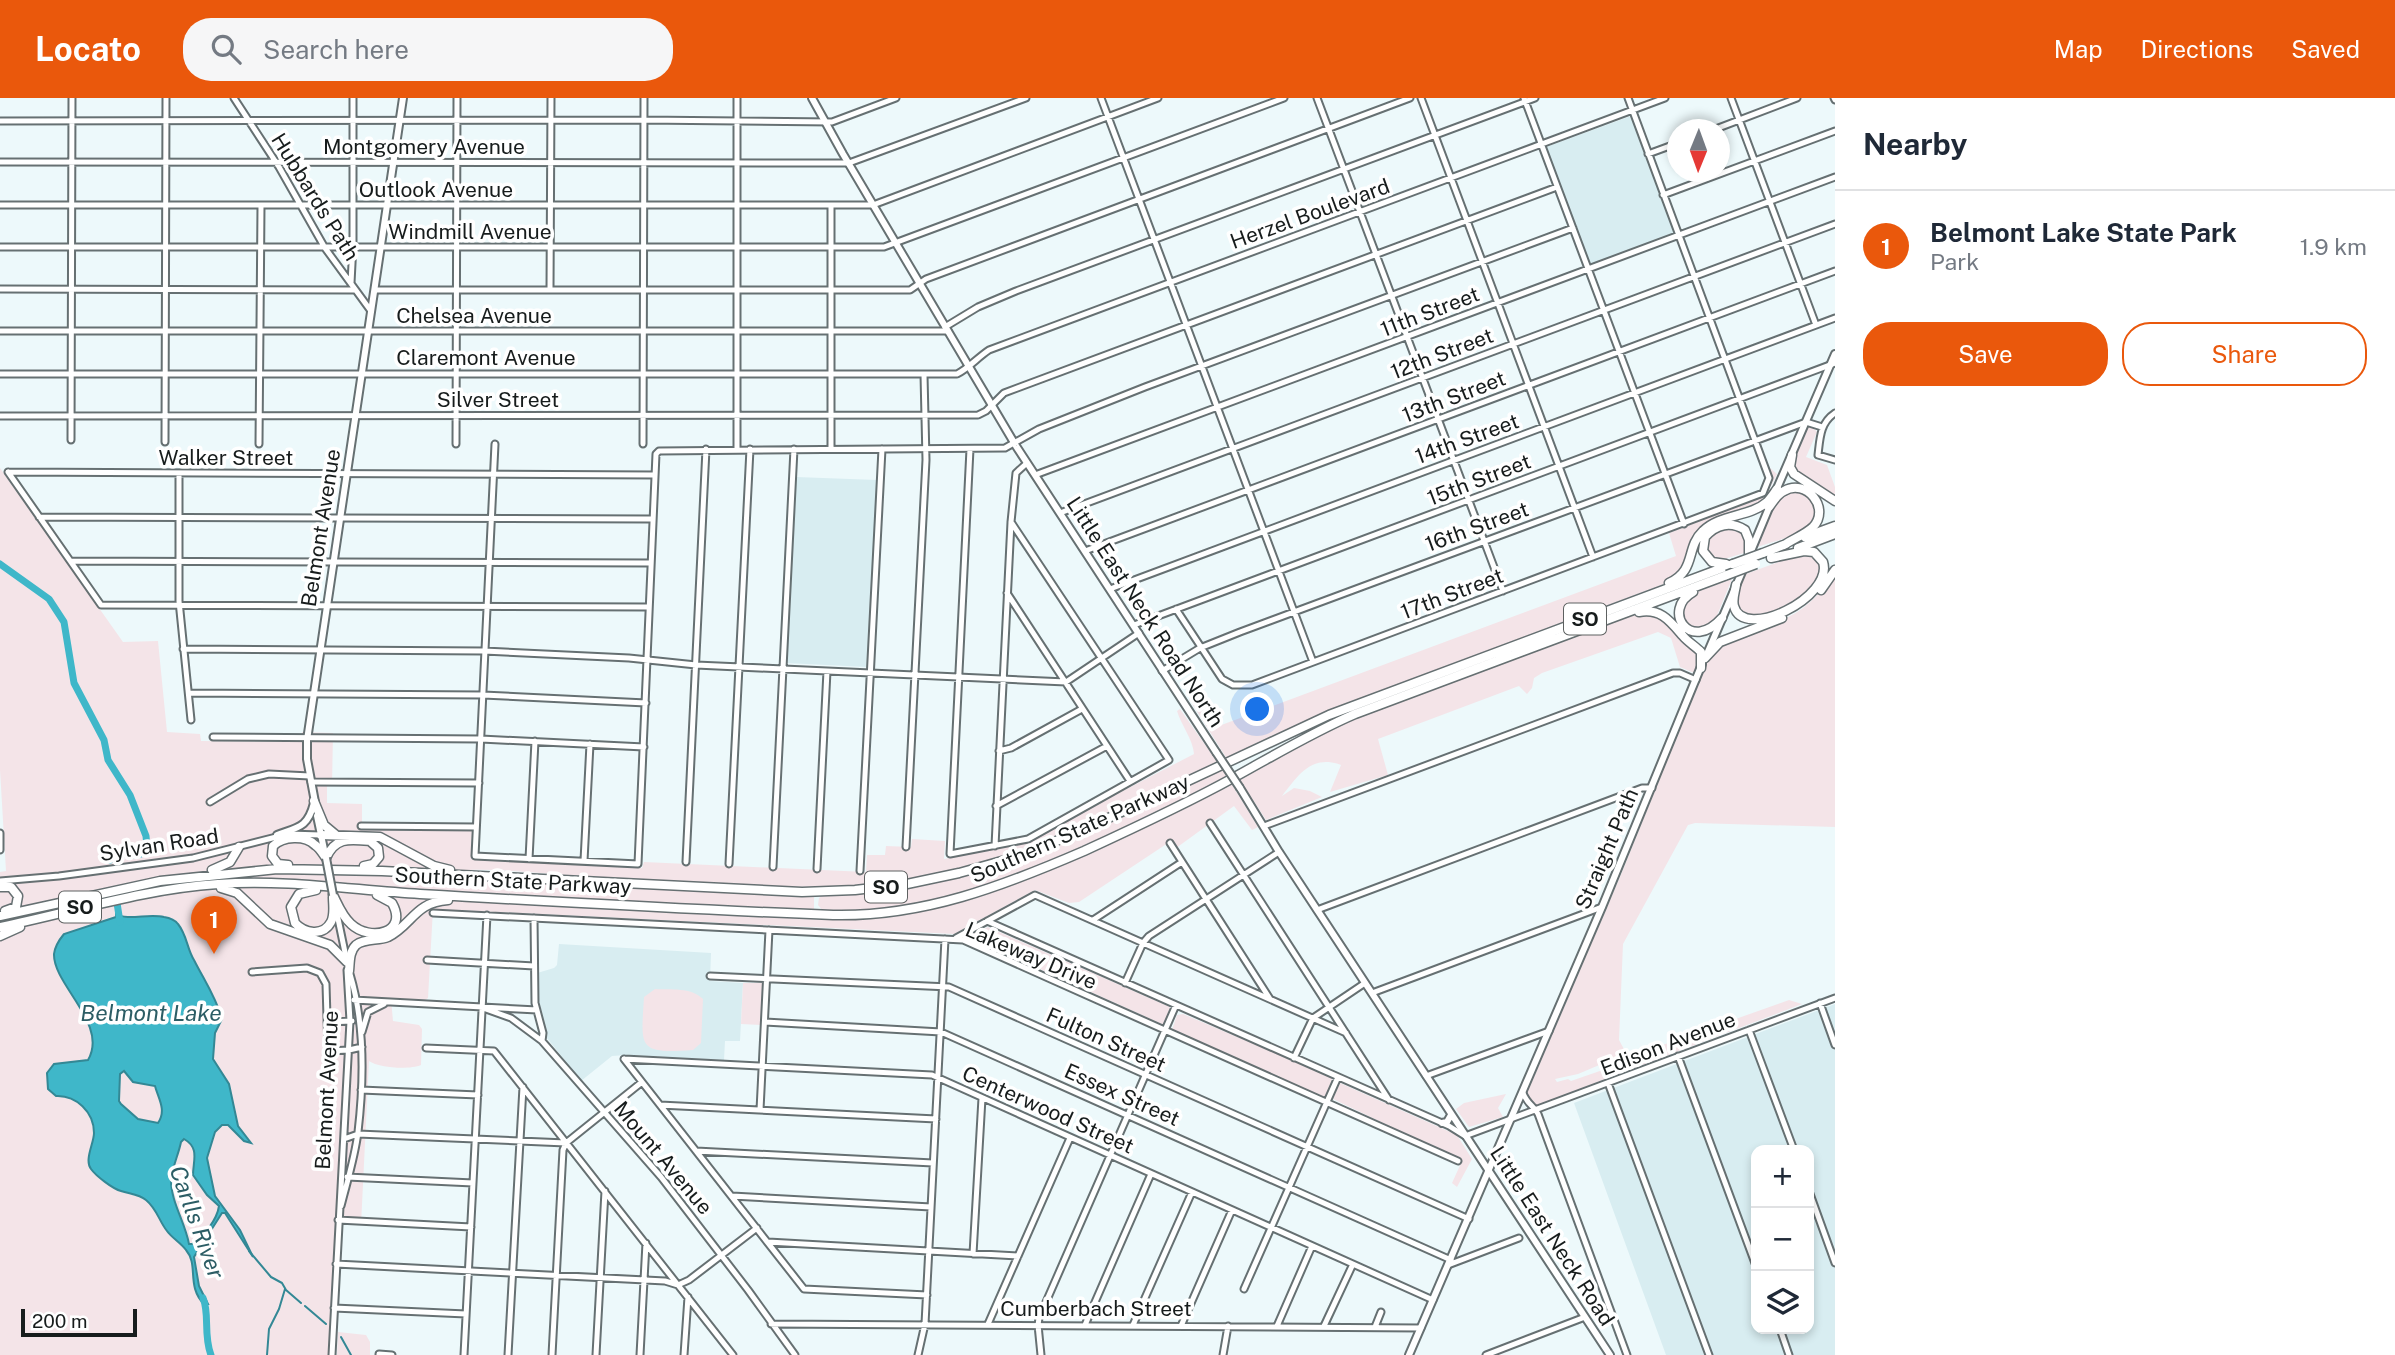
<!DOCTYPE html>
<meta charset="utf-8">
<style>
:root{--surface:#fff;--page:#f6f6f7;--text:#1f2937;--muted:#747a83;--line:#e0e1e3;--accent:#ea580c}
body{margin:0;font-family:"Public Sans",sans-serif;background:var(--page);color:var(--text)}
.controls{position:absolute;right:21px;bottom:21px;display:grid;overflow:hidden;border-radius:14px;box-shadow:0 4px 10px #0003}
.controls button{width:63px;height:63px;display:grid;place-items:center;padding:0;border:0;border-bottom:2px solid var(--line);background:var(--surface);color:var(--text);font:35px sans-serif}
.compass{position:absolute;left:1667px;top:21px;width:63px;height:63px;border-radius:50%;background:var(--surface);box-shadow:0 4px 10px #0003;rotate:181deg}
.scale{position:absolute;left:21px;bottom:18px;width:116px;box-sizing:border-box;padding-left:7px;border:4px solid #171c1c;border-top:0;font-size:19px;line-height:24px;white-space:nowrap;color:#171c1c;-webkit-text-stroke:5px #fff;paint-order:stroke}
.you{position:absolute;left:1258px;top:612px;width:24px;height:24px;margin:-18px;border:5px solid #fff;border-radius:50%;background:#1a73e8;box-shadow:0 0 0 10px #1a73e833}
.badge{display:grid;place-items:center;width:46px;height:46px;border-radius:50%;background:var(--accent);color:#fff;font-size:23px;font-weight:700}
.pin{position:absolute;translate:-50% -58px;filter:drop-shadow(0 2px 4px #0008)}
.pin::after{content:'';position:absolute;top:37px;width:24px;height:21px;background:inherit;clip-path:polygon(0 0,100% 0,50% 100%)}
.list{margin:0;padding:0;list-style:none}
h2{display:flex;justify-content:space-between;align-items:center;height:91px;margin:0;padding:0 28px;font-size:30px}
h2 small{font-size:23px;font-weight:400;color:var(--muted)}
.list li{display:grid;grid-template-columns:46px 1fr auto;gap:21px;align-items:center;box-sizing:border-box;height:112px;padding:0 28px;border-top:2px solid var(--line)}
.list b{display:block;font-size:26px;white-space:nowrap}
.list p{margin:0;font-size:23px;white-space:nowrap;color:var(--muted)}
.list em{font-size:23px;font-style:normal;color:var(--muted)}
.actions{display:flex;gap:14px;padding:21px 28px}
.actions a{flex:1;padding:16px 0;border:2px solid var(--accent);border-radius:28px;text-align:center;font-size:24px;color:var(--accent)}
.actions .main{background:var(--accent);color:#fff}
.icon{flex:none;width:38px;height:38px;fill:none;stroke:currentColor;stroke-width:2;stroke-linecap:round;stroke-linejoin:round}
.map{position:relative;flex:none;width:1835px;height:1257px;overflow:hidden}
header{display:flex;align-items:center;gap:42px;box-sizing:border-box;height:98px;padding:0 35px;background:var(--accent);color:#fff}
header strong{font-size:33px}
nav{display:flex;gap:38px;margin-inline-start:auto;font-size:24px}
.search{width:490px;height:63px;background:var(--page);display:flex;align-items:center;gap:18px;box-sizing:border-box;padding:0 24px;border-radius:28px;color:var(--muted);font-size:26px}
main{display:flex}
aside{flex:1;background:var(--surface)}
.map>svg:first-child{display:block}
.built{fill:#d8edf1;fill-rule:evenodd}
.green{fill:#f4e4e8}
.water{fill:#3fb7c9;stroke:#338895;stroke-width:2;fill-rule:evenodd}
.lines{fill:none;stroke-linecap:round;stroke-linejoin:round}
.stream{stroke:#338895;stroke-width:2}
.river{stroke:#3fb7c9;stroke-width:7}
.minor-casing{stroke:#667072;stroke-width:9}
.major-casing{stroke:#667072;stroke-width:10}
.highway-casing{stroke:#667072;stroke-width:11}
.minor{stroke:#fff;stroke-width:5}
.major{stroke:#fff;stroke-width:6}
.highway{stroke:#fff;stroke-width:8}
.major-bridge-casing{stroke:#667072;stroke-width:10;stroke-linecap:butt}
.highway-bridge-casing{stroke:#667072;stroke-width:11;stroke-linecap:butt}
.major-bridge{stroke:#fff;stroke-width:6}
.highway-bridge{stroke:#fff;stroke-width:8}
.labels{text-anchor:middle;stroke-width:7;stroke-linejoin:round;paint-order:stroke}
.shield{fill:#fff;stroke:#5d6060;stroke-width:2}
.shield-label{font-size:19px;font-weight:bold;fill:#171c1c}
.street-label{font-size:21px;fill:#171c1c;stroke:#fff}
.water-label{font-size:23px;font-style:italic;fill:#2c5d65;stroke:#fff}
</style>
<header>
<strong>Locato</strong>
<div class="search"><svg class="icon" aria-label="search" viewBox="0 0 24 24"><circle cx="10" cy="10" r="6"/><path d="M15 15l6 6"/></svg>Search here</div>
<nav><a>Map</a><a>Directions</a><a>Saved</a></nav>
</header>
<main>
<div class="map">
<svg width="1835" height="1257" viewBox="0 0 1835 1257">
<rect width="100%" height="100%" fill="#edf9fb"/>
<!-- built -->
<path class="built" d="M1631,18L1674,135L1590,168L1546,49Z
M796,379L877,382L867,569L786,565Z
M559,846L711,855L710,883L743,885L740,943H725L724,962L626,957L612,958L581,983L547,940L536,905L534,876L554,870L557,867Z
M1835,906V1257H1666L1574,1005ZM1756,1052H1809V1231H1756Z"/>
<!-- green -->
<path class="green" d="M1812,328L1817,334L1806,359L1827,367L1835,389V400L1795,374L1792,364L1807,330Z
M1769,369L1777,376L1764,403L1712,423L1687,465L1669,484L1342,608L1272,638L1227,661L1189,601L1193,596L1216,629L1676,458L1669,435L1765,397C1774,388 1772,380 1769,369Z
M0,370L123,544L158,543L167,634L200,636L201,643L302,644V634L333,635L332,688H327V705L362,706V732L472,733L471,761L642,770L644,764L866,774L867,757H885L886,748L911,749L912,741L945,743L944,761L1024,744L1194,656C1193,641 1181,627 1177,613L1180,611L1218,665C1106,717 994,777 868,786C768,794 666,783 566,777C534,775 501,771 470,772V781L814,797V813L470,795L469,803L816,820H885L955,806L1000,790L1196,705L1231,685L1258,729L1252,732L1234,708L1172,753L1168,745L1079,804L1069,805L1035,792L954,836L433,811L428,900L425,902L391,901L393,923L419,927L422,931L421,967C409,972 379,970 369,963L361,1127H335L329,1257H0V774L6,773L0,672Z
M1788,392L1808,395L1817,413C1808,440 1779,440 1755,450L1775,403Z
M1729,428L1746,435L1747,447L1744,455L1718,463L1706,456L1709,436Z
M1801,456H1810L1821,465L1819,483C1796,504 1780,515 1749,520L1735,508L1737,493L1743,477Z
M1835,474V729L1695,725L1688,727L1623,846L1619,942L1625,953L1623,957L1578,976L1555,981L1557,984L1568,981L1571,983L1620,966L1630,968L1644,965L1649,960L1650,953L1657,949L1789,902L1802,906L1535,1008L1527,999V995L1620,779L1710,556C1733,534 1761,533 1788,519C1808,510 1823,492 1835,474Z
M1732,481L1716,520L1705,531C1689,529 1685,527 1681,510L1691,496Z
M1638,515L1661,518L1701,560L1694,575L1680,569L1671,540L1658,534L1542,575L1534,580L1532,590L1527,596L1519,588L1378,641L1388,677L1330,694L1341,667C1311,656 1298,678 1282,698L1294,690L1310,693L1322,699L1266,722L1240,682L1328,632L1369,614Z
M1222,671L1227,679C1166,711 1105,740 1042,766C1008,780 972,795 936,804C899,812 861,814 823,813L818,807L819,800L823,797C869,792 916,789 961,779C1052,757 1141,711 1222,671Z
M988,829L1170,909L1164,927L971,840L974,835Z
M743,885H764L761,927L741,926Z
M655,891C671,892 691,889 703,901L701,945L693,952C637,956 641,950 644,899Z
M1183,916L1333,979L1325,1000L1176,935L1172,932L1177,917Z
M1340,985L1457,1037L1472,1061L1457,1089L1452,1085L1462,1063L1333,1001Z
M1506,996L1498,1010L1503,1019L1469,1029L1456,1011L1464,1005Z
M338,1234L366,1237L370,1244V1257H337Z"/>
<!-- water -->
<path class="water" d="M116,816C128,823 149,815 164,819C170,820 175,822 178,826C187,837 187,851 194,862C204,882 216,899 222,921L215,935L213,961L229,986L238,1028L251,1045L244,1043L228,1027H222L215,1034L207,1060L215,1098L240,1132L253,1159L225,1115H222L194,1159L199,1188L208,1206H204C186,1188 199,1167 186,1152C181,1145 172,1140 167,1133C159,1123 157,1111 146,1102C139,1096 130,1096 121,1093C113,1091 96,1078 91,1071C84,1062 94,1045 94,1035C94,1014 76,997 56,998L48,991L47,975L54,966L88,962C109,926 53,887 54,856C55,848 59,842 64,836L116,819ZM124,973L133,984L155,988C158,1000 167,1012 158,1025L138,1021L121,1006L119,1003L120,976ZM184,1041C200,1050 193,1063 193,1077L207,1097L219,1108C217,1122 204,1138 192,1146H189C185,1124 171,1104 171,1082C171,1073 179,1055 181,1044Z"/>
<g class="lines">
<!-- stream -->
<path class="stream" d="M249,1153L271,1179L282,1185L286,1192L301,1205
M305,1208L326,1226
M341,1239L351,1257
M267,1257L269,1231L279,1211L285,1191"/>
<!-- river -->
<path class="river" d="M0,466L49,501L64,524L74,585L104,642L108,662L130,697L146,738L147,749L144,755L138,757L116,756L110,762
M117,805L120,824
M203,1200C210,1216 203,1237 211,1257"/>
<!-- minor casing -->
<g class="minor-casing">
<path id="minor" d="M234,0L279,69L325,150L371,213
M1101,0L1313,564
M1317,0L1503,493
M1421,0L1593,459
M1524,0L1684,426
M1731,0L1816,227
M1834,0L1835,2
M0,23L643,22L832,24L896,0
M1713,32L1797,0
M1648,56L1678,45
M0,64L849,65L1026,0
M1663,97L1835,33
M0,107H873L1158,0
M831,107V351
M0,149H884L1284,0
M351,185L353,146V0
M0,191L355,192
M375,192H910L926,181L1410,0
M550,192L551,0
M945,229L978,209L1016,193L1535,0
M0,233H948
M0,276H957C969,270 977,260 989,252L1665,0
M1835,315C1820,325 1820,340 1818,357L1835,362
M0,318L978,317L986,313L1004,295L1557,89
M71,342L72,0
M165,344L166,0
M259,346L261,108
M456,346L457,0
M495,346L475,758L638,766L656,356L659,353L1005,350L1039,331L1145,289L1573,130
M643,346L644,0
M737,351V0
M970,351L950,756L1028,741L1169,662L1011,424
M8,374L101,507L648,509
M8,374L654,377
M179,376V503L191,622
M1035,377L1835,79
M1060,415L1835,126
M39,419L652,421
M1085,453L1835,173
M71,463L650,465
M1110,491L1835,220
M1007,495L1130,683
M1176,511L1222,581L1233,587H1252L1763,395L1769,380L1628,0
M1134,527L1835,265
M183,551L484,553L629,560L696,567L1066,584L1139,535
M1162,573L1200,550L1240,534L1806,324L1822,329
M189,595L483,597L646,605
M213,639L481,641L644,649
M999,653L1011,650L1082,611
M311,684L479,685
M210,704L248,681L269,676L310,678
M996,708L1107,648
M1210,725L1389,1002
M361,728L476,729
M1264,728L1673,575H1680L1696,582
M0,735V752
M1170,745L1270,901
M995,748L1011,424L1016,375L1027,365
M906,749L926,362L924,277
M529,761L535,643
M584,763L590,646
M686,764L706,351
M729,766L750,351
M773,769L794,351
M817,771L827,573
M860,773L882,351
M0,783L59,778L193,760L288,736L321,737
M336,811L347,864
M1317,812L1642,690H1652
M433,815L963,842L1458,1063
M534,820L535,905L543,935L542,943
M1093,822L1182,764
M987,823L1449,1028L1465,1038L1835,900
M956,840L1035,797L1346,935
M427,862L534,868
M252,874L307,870L320,875L326,886L328,953L349,952L362,949
M710,878L949,889L1469,1121
M1125,885L1143,845L1149,838L1279,754
M1372,895L1602,809
M354,902L537,912
M1820,905L1835,947
M483,910L511,920L542,943L661,1079L748,1192L795,1257
M327,924L352,923
M765,924L941,934L1451,1162
M1749,932L1794,1052
M362,934L368,914L384,906
M426,950L494,953L733,1257
M1678,958L1756,1168
M1294,960L1313,920L1365,885
M624,961L932,977L1433,1202
M624,961L804,1191L927,1197
M1426,978L1549,933
M1608,985L1709,1257
M361,992L478,997
M1523,995C1527,1006 1534,1008 1538,1016L1627,1257
M660,1007L936,1021
M760,1012L769,832
M344,1041L358,1036L566,1045
M566,1045L642,984
M696,1053L933,1065
M347,1079L473,1085
M1809,1093L1835,1165
M732,1098L931,1109
M341,1108C347,1084 355,1059 358,1034C364,983 365,926 350,876
M338,1122L471,1129
M768,1144L1018,1158
M973,1156L982,1000
M336,1166L665,1183L678,1187L689,1182L757,1130
M1448,1167L1519,1140
M1244,1191L1338,979
M334,1210L466,1216
M771,1226L1421,1230
M988,1226L1070,1040
M1085,1227L1151,1076
M1133,1227L1192,1094
M1181,1228L1232,1112
M1277,1228L1312,1148
M1324,1228L1353,1166
M1375,1229L1381,1214
M1780,1231L1789,1257
M379,1256L392,1257
M332,1257L350,923L347,872
M464,1257L487,817
M508,1257L523,989
M552,1257L563,1052L566,1045
M596,1257L605,1093
M640,1257L646,1145
M684,1257L688,1199
M918,1257L925,1226L945,841
M1041,1257L1038,1227L1039,1220L1176,907
M1223,1257L1228,1228
M1486,1257L1585,1219"/>
</g>
<!-- major casing -->
<g class="major-casing">
<path id="major" d="M812,0L843,56L1016,348L1216,654
M1775,395L1835,256
M1751,453L1771,405
M1707,556L1744,469
M1240,690L1279,754L1610,1257
M315,704L307,661V642L403,0
M317,718L325,756
M277,737C299,729 308,729 314,705
M1442,1025L1447,1024L1451,1017
M1409,1257L1602,809L1702,566"/>
</g>
<!-- highway casing -->
<g class="highway-casing">
<path id="highway" d="M1792,357L1790,369L1794,376L1835,403
M1769,409C1773,404 1777,396 1784,393C1806,380 1831,410 1813,429C1806,436 1793,441 1784,447
M1805,439L1835,428
M1798,450L1835,436
M1763,455L1786,446
M1726,466L1712,464L1703,453L1705,439C1716,426 1731,423 1745,432L1749,442V456
M1669,485C1697,472 1685,450 1703,433C1720,416 1750,419 1767,404C1771,400 1774,395 1777,391
M1736,487C1735,494 1732,501 1734,508C1743,544 1834,499 1823,464L1814,454L1804,453L1771,460
M1821,492L1835,472
M1693,494C1661,512 1690,556 1722,520
M1639,514C1661,510 1670,523 1683,538C1688,544 1695,548 1701,554V570
M1705,560L1720,544L1782,520
M314,703L324,727L336,737
M321,737L380,739L434,768L450,772
M326,760C335,739 349,741 370,743L378,750L379,759L373,766L364,768
M288,767L278,766L272,758L273,748C283,738 305,737 315,747C320,750 323,756 326,760
M212,772L230,764L239,749
M0,789H11L18,798L16,809L5,813
M221,790L237,795L270,826L330,847L347,864
M316,792L299,796L291,809L295,825C304,835 323,839 331,824C335,817 333,807 333,799
M333,797C338,807 342,818 351,826C370,844 409,835 392,805L377,797
M0,818L160,783L277,771L382,773L802,794L855,792L907,786L959,775L1020,758L1085,731L1329,617L1733,466
M0,829C73,814 143,791 218,786C285,781 353,792 420,796C557,804 695,812 833,817C923,819 1003,788 1084,753C1134,730 1184,707 1233,680C1273,658 1313,634 1355,616L1727,477
M0,838L20,829
M349,873C350,864 349,854 356,847C365,840 378,843 388,839C412,827 415,804 448,802"/>
</g>
<!-- minor -->
<use href="#minor" class="minor"/>
<!-- major -->
<use href="#major" class="major"/>
<!-- highway -->
<use href="#highway" class="highway"/>
<!-- major-bridge casing -->
<g class="major-bridge-casing">
<path id="major-bridge" d="M1216,654L1240,690
M326,760L333,797"/>
</g>
<!-- highway-bridge casing -->
<g class="highway-bridge-casing">
<path id="highway-bridge" d="M1733,466L1763,455
M1727,477L1756,466"/>
</g>
<!-- major-bridge -->
<use href="#major-bridge" class="major-bridge"/>
<!-- highway-bridge -->
<use href="#highway-bridge" class="highway-bridge"/>
</g>
<g class="labels">
<!-- shield labels -->
<g class="shield">
<rect x="1564" y="505.5" width="42" height="31" rx="5"/>
<rect x="865" y="773.5" width="42" height="31" rx="5"/>
<rect x="59" y="793.5" width="42" height="31" rx="5"/>
</g>
<g class="shield-label">
<text x="1585" y="528">SO</text>
<text x="886" y="796">SO</text>
<text x="80" y="816">SO</text>
</g>
<!-- street labels -->
<g class="street-label">
<text x="424" y="56">Montgomery Avenue</text>
<text x="436" y="99">Outlook Avenue</text>
<text transform="translate(315 99) rotate(58)" y="7">Hubbards Path</text>
<text transform="translate(1310 116) rotate(-20)" y="7">Herzel Boulevard</text>
<text x="470" y="141">Windmill Avenue</text>
<text transform="translate(1430 214) rotate(-21)" y="7">11th Street</text>
<text x="474" y="225">Chelsea Avenue</text>
<text transform="translate(1442 256) rotate(-21)" y="7">12th Street</text>
<text x="486" y="267">Claremont Avenue</text>
<text transform="translate(1454 299) rotate(-21)" y="7">13th Street</text>
<text x="498" y="309">Silver Street</text>
<text transform="translate(1467 341) rotate(-20)" y="7">14th Street</text>
<text x="226" y="367">Walker Street</text>
<text transform="translate(1479 382) rotate(-21)" y="7">15th Street</text>
<text transform="translate(1477 429) rotate(-20)" y="7">16th Street</text>
<text transform="translate(321 430) rotate(-81)" y="7">Belmont Avenue</text>
<text transform="translate(1452 496) rotate(-21)" y="7">17th Street</text>
<text transform="translate(1145 514) rotate(57)" y="7">Little East Neck Road North</text>
<text transform="translate(1080 731) rotate(-24)" y="7">Southern State Parkway</text>
<text transform="translate(159 747) rotate(-9)" y="7">Sylvan Road</text>
<text transform="translate(1607 751) rotate(-67)" y="7">Straight Path</text>
<text transform="translate(513 783) rotate(3)" y="7">Southern State Parkway</text>
<text transform="translate(1031 858) rotate(23)" y="7">Lakeway Drive</text>
<text transform="translate(1106 942) rotate(24)" y="7">Fulton Street</text>
<text transform="translate(1668 946) rotate(-21)" y="7">Edison Avenue</text>
<text transform="translate(327 992) rotate(-87)" y="7">Belmont Avenue</text>
<text transform="translate(1122 997) rotate(24)" y="7">Essex Street</text>
<text transform="translate(1048 1012) rotate(24)" y="7">Centerwood Street</text>
<text transform="translate(663 1060) rotate(50)" y="7">Mount Avenue</text>
<text transform="translate(1552 1138) rotate(57)" y="7">Little East Neck Road</text>
<text x="1096" y="1218">Cumberbach Street</text>
</g>
<!-- water labels -->
<g class="water-label">
<text x="151" y="923">Belmont Lake</text>
<text transform="translate(197 1124) rotate(70)" y="8">Carlls River</text>
</g>
</g>
</svg>
<div class="controls">
<button>+</button>
<button>−</button>
<button><svg class="icon" aria-label="layers" viewBox="0 0 24 24"><path d="M12 4l9 5-9 5-9-5zM3 14l9 5 9-5"/></svg></button>
</div>
<svg class="compass" viewBox="-18 -18 36 36"><path d="M0-13l5 13h-10z" fill="#e53935"/><path d="M0 13l5-13h-10z" fill="#747a83"/></svg>
<div class="scale">200 m</div>
<div class="you"></div>
<div class="pin badge" style="left:214px;top:856px">1</div>
</div>
<aside>
<h2>Nearby<small></small></h2>
<ul class="list">
<li><span class="badge">1</span><div><b>Belmont Lake State Park</b><p>Park</p></div><em>1.9 km</em></li>
</ul>
<div class="actions"><a class="main">Save</a><a>Share</a></div>
</aside>
</main>
